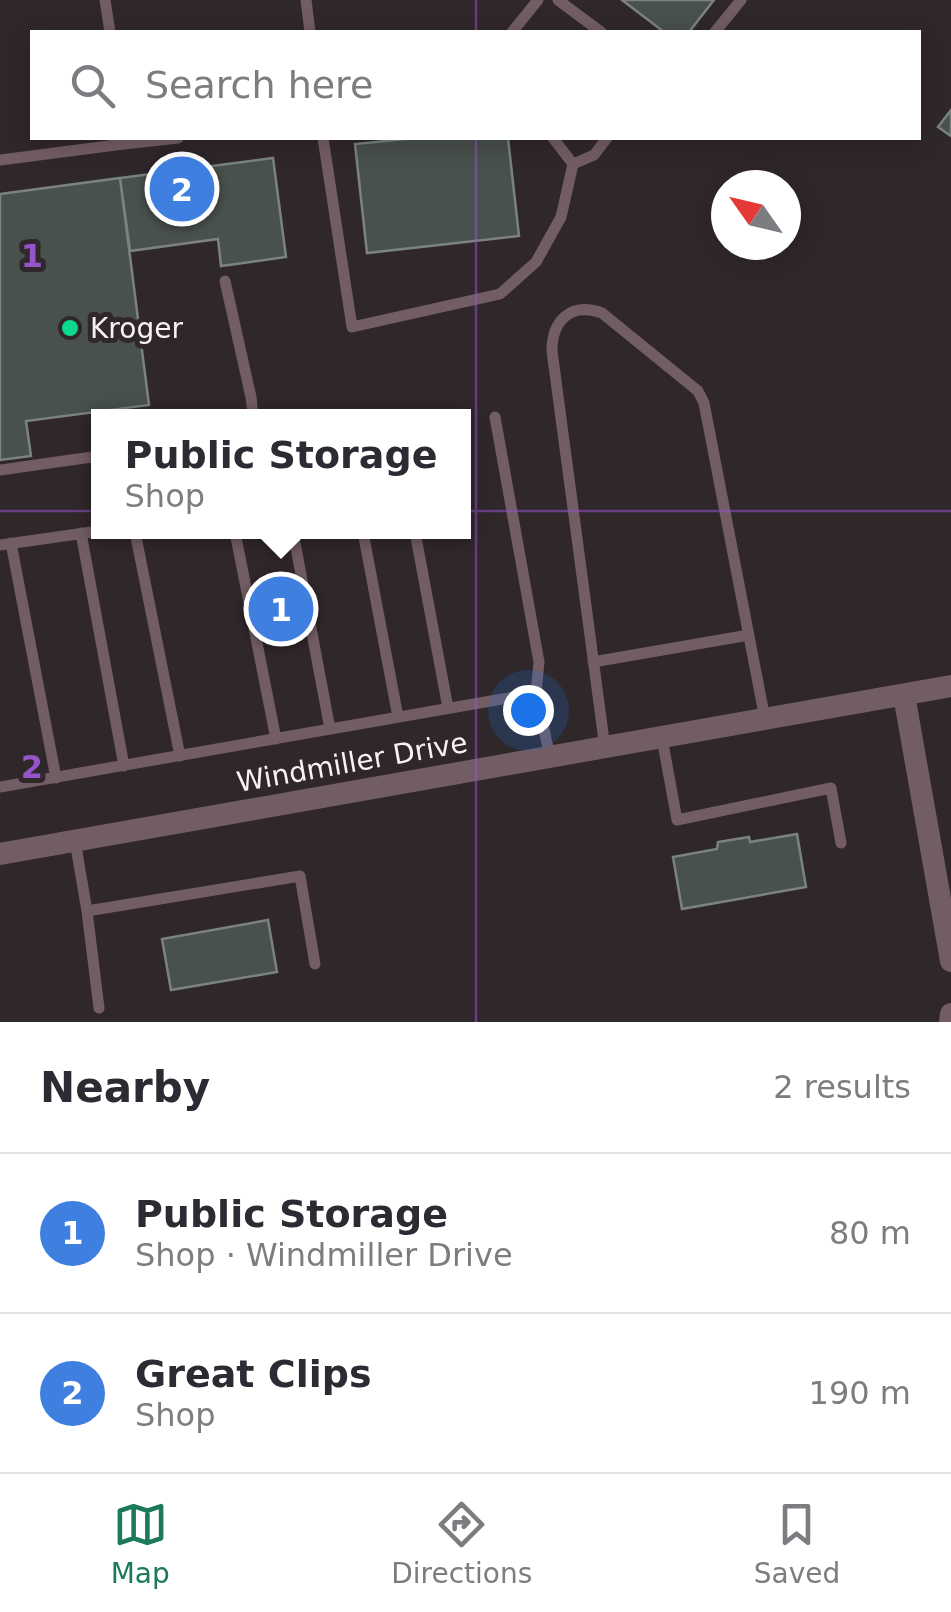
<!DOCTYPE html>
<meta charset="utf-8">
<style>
:root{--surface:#fff;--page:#f2f2f3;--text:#2b2b33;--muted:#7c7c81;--line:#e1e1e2;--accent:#1c795b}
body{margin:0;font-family:"DejaVu Sans",sans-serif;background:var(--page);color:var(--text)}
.compass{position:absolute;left:711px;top:170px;width:90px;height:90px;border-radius:50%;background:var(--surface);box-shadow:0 5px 25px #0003;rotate:304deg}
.you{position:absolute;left:528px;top:710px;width:35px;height:35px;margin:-25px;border:8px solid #fff;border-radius:50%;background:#1a73e8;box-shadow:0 0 0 15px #1a73e833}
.badge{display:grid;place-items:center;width:65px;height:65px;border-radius:50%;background:var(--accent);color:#fff;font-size:32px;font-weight:700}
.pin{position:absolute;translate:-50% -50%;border:5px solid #fff;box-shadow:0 2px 10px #0006}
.popup{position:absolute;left:91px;top:409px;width:380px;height:130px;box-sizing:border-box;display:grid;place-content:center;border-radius:0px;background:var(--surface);filter:drop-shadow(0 2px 8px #0005);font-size:32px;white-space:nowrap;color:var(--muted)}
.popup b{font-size:38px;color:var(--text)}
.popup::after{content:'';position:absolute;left:50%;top:100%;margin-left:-20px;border:20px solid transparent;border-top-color:var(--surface)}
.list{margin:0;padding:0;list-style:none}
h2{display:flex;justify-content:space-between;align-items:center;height:130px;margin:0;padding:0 40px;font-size:42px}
h2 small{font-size:32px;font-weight:400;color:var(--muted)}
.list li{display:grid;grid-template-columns:65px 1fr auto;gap:30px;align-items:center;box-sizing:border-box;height:160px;padding:0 40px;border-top:2px solid var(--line)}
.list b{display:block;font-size:38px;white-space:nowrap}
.list p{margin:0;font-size:32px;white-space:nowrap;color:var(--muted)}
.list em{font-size:32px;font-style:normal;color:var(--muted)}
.icon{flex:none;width:55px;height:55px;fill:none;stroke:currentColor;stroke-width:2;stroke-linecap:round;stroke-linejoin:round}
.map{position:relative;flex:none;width:951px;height:1022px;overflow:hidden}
.search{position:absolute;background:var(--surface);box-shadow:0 5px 25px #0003;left:30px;right:30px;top:30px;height:110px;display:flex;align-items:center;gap:25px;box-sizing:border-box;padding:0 35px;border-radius:0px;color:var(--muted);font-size:38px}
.sheet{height:450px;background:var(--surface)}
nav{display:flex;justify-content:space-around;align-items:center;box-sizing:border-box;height:140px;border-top:2px solid var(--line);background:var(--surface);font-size:28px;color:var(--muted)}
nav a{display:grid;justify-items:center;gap:5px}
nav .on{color:var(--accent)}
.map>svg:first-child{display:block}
.building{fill:#49514c;stroke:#7a837e;stroke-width:2.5}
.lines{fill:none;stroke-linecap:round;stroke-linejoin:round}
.lane{stroke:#735d64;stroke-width:11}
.street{stroke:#735d64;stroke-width:22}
.grid{fill:none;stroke:#9454ca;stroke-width:2.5;stroke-opacity:0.55}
.poi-dot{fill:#0ad98b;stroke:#30272a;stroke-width:4}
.labels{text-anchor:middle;stroke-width:10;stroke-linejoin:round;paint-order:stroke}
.poi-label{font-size:28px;fill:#f8f2f4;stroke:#30272a;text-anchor:start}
.street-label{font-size:28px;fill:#f8f2f4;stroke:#30272a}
.grid-label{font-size:32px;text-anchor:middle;font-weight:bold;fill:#9454ca;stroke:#30272a;stroke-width:10;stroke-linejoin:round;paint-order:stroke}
</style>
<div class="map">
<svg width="951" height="1022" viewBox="0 0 951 1022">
<rect width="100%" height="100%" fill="#30272a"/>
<!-- building -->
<path class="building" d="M622,0H714L689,32H664Z
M951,110V136L938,127Z
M416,138H508L519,236L367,253L355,144Z
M273,158L286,257L221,266L218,239L130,251L120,178Z
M120,178L149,405L26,421L31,456L0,460V194Z
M797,834L806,887L682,909L673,857L717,849L718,842L749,837L750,842Z
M268,920L277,972L171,990L162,939Z"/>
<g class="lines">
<!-- lane -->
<path class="lane" d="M105,0L110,32
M306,0L310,32
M558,0L601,32
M512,32L538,0
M715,32L741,0
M323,138L352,327L500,294L536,262L561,217L573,164L553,138
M124,144L178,138
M0,160L124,144L123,138
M573,164L594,155L607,138
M225,281L251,397L253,416
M495,417L539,662L536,693
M0,470L99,456
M135,532L180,756
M235,532L276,739
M293,532L330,729
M363,532L398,717
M415,532L448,708
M81,533L124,766
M11,543L56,778
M0,545L99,531
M593,662L749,635
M662,738L677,820L831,788L841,843
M605,748L552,351C552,320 571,302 602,313L698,391L704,403L765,719
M0,787L536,693L550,757
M75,841L87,911L99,1008
M87,911L300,876L315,964"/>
<!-- street -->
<path class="street" d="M904,695L951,961
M0,854L951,686
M950,1022L951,1014"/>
</g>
<!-- grid -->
<path class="grid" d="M476,0V32M476,138V1022M0,511H951"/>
<!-- markers -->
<circle class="poi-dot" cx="70" cy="328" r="10"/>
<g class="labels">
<!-- poi labels -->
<g class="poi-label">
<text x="90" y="338">Kroger</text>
</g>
<!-- street labels -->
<g class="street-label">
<text transform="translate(352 762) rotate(-10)" y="10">Windmiller Drive</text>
</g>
</g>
<g class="grid-label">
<text x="32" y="267">1</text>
<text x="32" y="778">2</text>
</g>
</svg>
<svg class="compass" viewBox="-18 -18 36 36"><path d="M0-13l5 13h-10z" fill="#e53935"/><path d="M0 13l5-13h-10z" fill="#7c7c81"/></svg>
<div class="you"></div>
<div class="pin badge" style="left:281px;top:609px;background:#3f7fe0">1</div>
<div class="popup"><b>Public Storage</b>Shop</div>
<div class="pin badge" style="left:182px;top:189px;background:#3f7fe0">2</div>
<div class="search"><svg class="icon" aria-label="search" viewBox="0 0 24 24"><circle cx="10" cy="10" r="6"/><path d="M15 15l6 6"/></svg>Search here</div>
</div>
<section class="sheet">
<h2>Nearby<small>2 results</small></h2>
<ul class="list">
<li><span class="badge" style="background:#3f7fe0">1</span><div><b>Public Storage</b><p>Shop · Windmiller Drive</p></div><em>80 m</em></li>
<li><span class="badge" style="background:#3f7fe0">2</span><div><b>Great Clips</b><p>Shop</p></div><em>190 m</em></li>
</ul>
</section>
<nav>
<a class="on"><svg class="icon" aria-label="map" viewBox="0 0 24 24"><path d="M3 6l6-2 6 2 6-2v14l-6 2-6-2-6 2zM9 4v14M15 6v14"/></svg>Map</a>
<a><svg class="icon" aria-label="directions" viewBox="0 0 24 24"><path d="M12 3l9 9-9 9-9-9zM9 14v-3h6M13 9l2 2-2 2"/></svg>Directions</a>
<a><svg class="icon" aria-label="saved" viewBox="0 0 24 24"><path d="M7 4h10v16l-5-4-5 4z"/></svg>Saved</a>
</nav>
